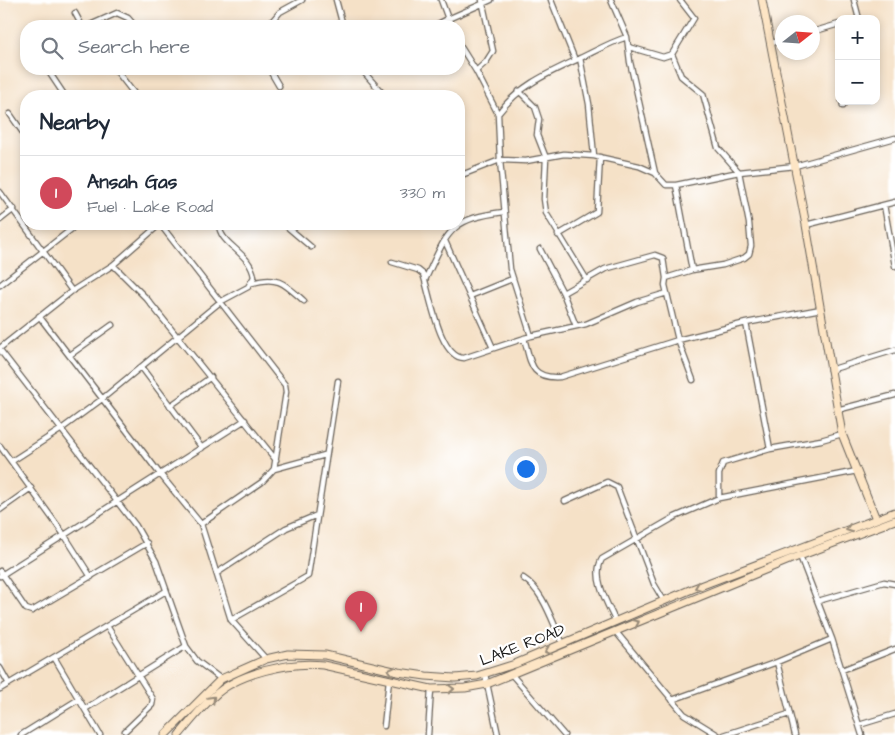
<!DOCTYPE html>
<meta charset="utf-8">
<style>
:root{--surface:#fff;--page:#f6f6f7;--text:#1f2937;--muted:#747a83;--line:#e0e1e3;--accent:#d1495b}
body{margin:0;font-family:"Architects Daughter",sans-serif;background:var(--page);color:var(--text)}
.controls{position:absolute;right:15px;top:15px;display:grid;overflow:hidden;border-radius:10px;box-shadow:0 2px 8px #0003}
.controls button{width:45px;height:45px;display:grid;place-items:center;padding:0;border:0;border-bottom:1px solid var(--line);background:var(--surface);color:var(--text);font:25px sans-serif}
.compass{position:absolute;left:775px;top:15px;width:45px;height:45px;border-radius:50%;background:var(--surface);box-shadow:0 2px 8px #0003;rotate:73deg}
.you{position:absolute;left:525px;top:468px;width:18px;height:18px;margin:-12px;border:4px solid #fff;border-radius:50%;background:#1a73e8;box-shadow:0 0 0 8px #1a73e833}
.badge{display:grid;place-items:center;width:32px;height:32px;border-radius:50%;background:var(--accent);color:#fff;font-size:16px;font-weight:700}
.pin{position:absolute;translate:-50% -41px;filter:drop-shadow(0 1px 2px #0008)}
.pin::after{content:'';position:absolute;top:26px;width:18px;height:15px;background:inherit;clip-path:polygon(0 0,100% 0,50% 100%)}
.list{margin:0;padding:0;list-style:none}
h2{display:flex;justify-content:space-between;align-items:center;height:65px;margin:0;padding:0 20px;font-size:21px}
h2 small{font-size:16px;font-weight:400;color:var(--muted)}
.list li{display:grid;grid-template-columns:32px 1fr auto;gap:15px;align-items:center;box-sizing:border-box;height:75px;padding:0 20px;border-top:1px solid var(--line)}
.list b{display:block;font-size:19px;white-space:nowrap}
.list p{margin:0;font-size:16px;white-space:nowrap;color:var(--muted)}
.list em{font-size:16px;font-style:normal;color:var(--muted)}
.icon{flex:none;width:28px;height:28px;fill:none;stroke:currentColor;stroke-width:2;stroke-linecap:round;stroke-linejoin:round}
.map{position:relative;flex:none;width:895px;height:735px;overflow:hidden}
.search{position:absolute;background:var(--surface);box-shadow:0 2px 8px #0003;left:20px;top:20px;width:445px;height:55px;display:flex;align-items:center;gap:12px;box-sizing:border-box;padding:0 18px;border-radius:20px;color:var(--muted);font-size:19px}
.panel{position:absolute;background:var(--surface);box-shadow:0 2px 8px #0003;left:20px;top:90px;width:445px;height:140px;border-radius:20px}
.map>svg:first-child{display:block}
.lines{fill:none;stroke-linecap:round;stroke-linejoin:round}
.street-casing{stroke:#686158;stroke-width:7}
.secondary-casing{stroke:#686158;stroke-width:9}
.street{stroke:#fff;stroke-width:4.5}
.secondary{stroke:#fde5c5;stroke-width:7}
.oneway{stroke:#988b79}
.labels{text-anchor:middle;stroke-width:4.5;stroke-linejoin:round;paint-order:stroke}
.street-label{font-size:16px;fill:#1c1c1c;stroke:#fff}
</style>
<div class="map">
<svg width="895" height="735" viewBox="0 0 895 735">
<rect width="100%" height="100%" fill="#fff"/>
<filter id="ink" filterUnits="userSpaceOnUse"><feTurbulence type="fractalNoise" baseFrequency=".02" numOctaves="2"/><feDisplacementMap in="SourceGraphic" scale="10" xChannelSelector="R" yChannelSelector="G"/><feConvolveMatrix kernelMatrix="1 2 1 2 8 2 1 2 1" color-interpolation-filters="sRGB"/></filter>
<filter id="wash" filterUnits="userSpaceOnUse"><feTurbulence type="fractalNoise" baseFrequency=".0096" numOctaves="4" result="noise"/><feDisplacementMap in="SourceGraphic" scale="20" xChannelSelector="R" yChannelSelector="G"/><feGaussianBlur stdDeviation="1.12" result="paint"/><feColorMatrix in="noise" values="0 0 0 0 0 0 0 0 0 0 0 0 0 0 0 0 0 1.4 0 .05"/><feComposite in="paint" operator="in"/></filter>
<g filter="url(#wash)">
<rect width="100%" height="100%" fill="#f5e1c7"/>
</g>
<g filter="url(#ink)">
<g class="lines">
<!-- street casing -->
<g class="street-casing">
<path id="street" d="M336,0L343,26
M441,0L448,19L491,0
M551,0L575,60
M611,0L627,37L630,62L655,173
M854,0L859,19
M75,13L82,26
M88,26L117,13L128,18L135,26
M268,26L280,12L302,0
M434,26L448,19L452,26
M812,32L839,24
M772,43L782,40
M459,44L476,71L498,114
M629,47L663,57L672,54L694,18L680,0
M672,54L681,76L703,94L718,148L739,172L749,223L751,246L749,254L744,258L723,265L692,270
M580,58L589,104L594,156
M47,69L65,96
M115,69L136,96
M269,69L279,86
M361,69L385,96
M476,71L486,62L493,51L482,0
M519,91L535,107L539,119L537,135L546,158L544,199L546,213L587,280
M842,101L843,106
M10,114L26,137
M459,176L500,160L526,161L564,154L594,156L639,166L655,173L666,185H676L739,172L795,166L895,138
M676,185L692,270L666,278L665,285L678,340L693,380
M0,192L72,291
M884,205L895,266
M0,220L14,209
M160,224L285,385L286,392L274,469L262,482L201,524L231,620L266,659
M284,224L311,247
M806,225L895,202
M558,235L597,212L600,157
M445,241L493,348
M540,249L563,293L576,326
M392,262L418,270L423,274C430,293 439,358 464,358L531,336L586,324L637,302L667,293
M113,265L160,224
M425,280C448,232 448,219 504,212
M252,283C278,275 285,284 304,301
M0,285L78,224
M563,293L605,269L655,255L663,258L666,278
M470,296L512,279
M39,316L160,474L201,524
M746,323L770,449
M531,336L510,269L500,160L498,114C518,87 544,75 574,61C592,53 608,43 627,37
M524,338C531,363 530,379 560,377L678,340L746,323L821,309
M0,348L72,291L113,265L147,299L276,460
M0,350L136,526L156,561L186,646L197,661L221,679
M70,355L112,325
M142,368L202,448
M830,370L895,350
M170,406L211,377
M837,410L895,395
M0,446L65,536L91,577
M12,461L60,430L102,399L220,302L248,287L254,277C250,251 219,245 219,224
M274,469L325,455
M719,498L857,471
M565,501L607,482L617,487L654,584L664,601
M0,510L31,488
M800,556L832,639L862,735
M0,571L26,609L32,611L147,543
M217,573L286,528L317,515
M0,576L245,420
M523,578C544,591 552,622 563,644
M818,601L884,582L895,584
M231,620L308,576L338,381
M616,622C608,605 591,577 602,559L675,517L719,498V474L723,463L770,449L821,440L842,434
M107,626L153,699L152,705L125,731
M616,632L684,714L718,735
M54,657L100,735
M777,662L795,735
M0,668L9,684
M842,670L895,649
M485,674L498,735
M512,675L564,735
M0,689L166,591
M672,700L777,662L832,639
M85,709L186,646
M859,725L895,714
M384,726L389,680
M21,735L79,699
M428,735L431,689
M724,735L789,714"/>
</g>
<!-- secondary casing -->
<g class="secondary-casing">
<path id="secondary" d="M762,0L806,225L842,434L876,519
M165,735L221,679L266,659L288,654L325,655L398,672L426,676L455,678L477,676L515,664L692,589L895,512
M179,735C190,722 201,708 213,697C237,673 291,661 323,665L431,689L465,688L487,684L789,560L895,520"/>
</g>
<!-- street -->
<use href="#street" class="street"/>
<!-- secondary -->
<use href="#secondary" class="secondary"/>
</g>
<!-- one-way arrows -->
<defs><path id="oneway-chevron" d="M-2-3.5L2.5 0L-2 3.5" fill="none" stroke-width="1.6" stroke-linecap="round" stroke-linejoin="round" transform="scale(1.25)"/></defs>
<g class="oneway">
<use href="#oneway-chevron" transform="translate(849 529) rotate(160)"/>
<use href="#oneway-chevron" transform="translate(698 587) rotate(159)"/>
<use href="#oneway-chevron" transform="translate(636 623) rotate(-24)"/>
<use href="#oneway-chevron" transform="translate(548 651) rotate(158)"/>
<use href="#oneway-chevron" transform="translate(391 671) rotate(-167)"/>
<use href="#oneway-chevron" transform="translate(451 689) rotate(-2)"/>
<use href="#oneway-chevron" transform="translate(212 699) rotate(-45)"/>
</g>
</g>
<g class="labels">
<!-- street labels -->
<g class="street-label">
<text transform="translate(522 644) rotate(-21)" y="6">LAKE ROAD</text>
</g>
</g>
</svg>
<div class="controls">
<button>+</button>
<button>−</button>
</div>
<svg class="compass" viewBox="-18 -18 36 36"><path d="M0-13l5 13h-10z" fill="#e53935"/><path d="M0 13l5-13h-10z" fill="#747a83"/></svg>
<div class="you"></div>
<div class="pin badge" style="left:361px;top:632px">1</div>
<div class="search"><svg class="icon" aria-label="search" viewBox="0 0 24 24"><circle cx="10" cy="10" r="6"/><path d="M15 15l6 6"/></svg>Search here</div>
<section class="panel">
<h2>Nearby<small></small></h2>
<ul class="list">
<li><span class="badge">1</span><div><b>Ansah Gas</b><p>Fuel · Lake Road</p></div><em>330 m</em></li>
</ul>
</section>
</div>
